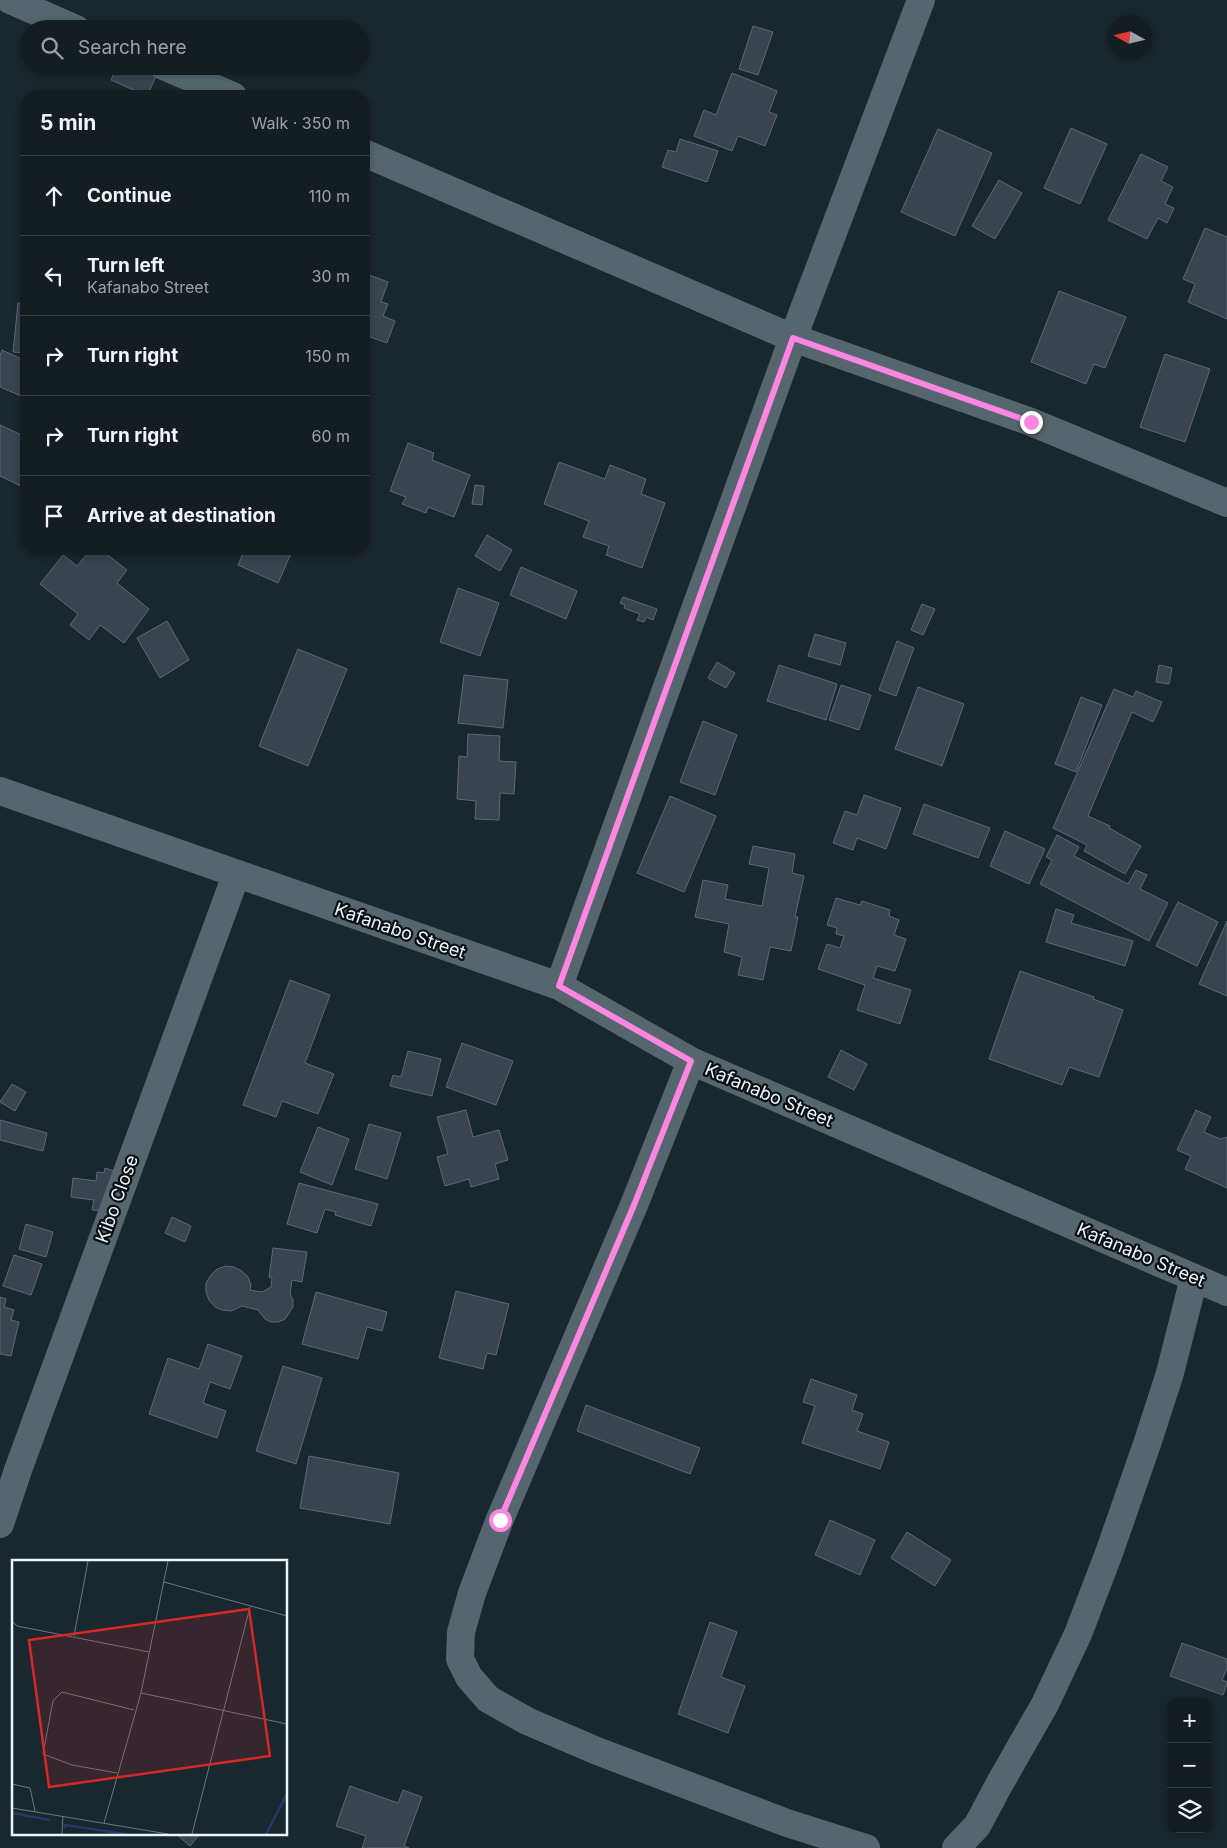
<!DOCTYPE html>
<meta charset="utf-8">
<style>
:root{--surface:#131d22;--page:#1c262a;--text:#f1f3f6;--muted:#9da2a5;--line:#323b40}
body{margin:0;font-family:Inter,sans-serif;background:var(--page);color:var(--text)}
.controls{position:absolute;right:15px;bottom:15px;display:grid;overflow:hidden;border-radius:10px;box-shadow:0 2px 8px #0003}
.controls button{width:45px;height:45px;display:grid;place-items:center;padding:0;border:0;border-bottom:1px solid var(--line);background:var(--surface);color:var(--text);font:25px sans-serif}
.compass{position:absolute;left:1107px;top:15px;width:45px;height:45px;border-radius:50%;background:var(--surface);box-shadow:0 2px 8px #0003;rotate:278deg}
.stop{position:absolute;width:15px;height:15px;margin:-11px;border:4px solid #fe85e0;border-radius:50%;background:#fff}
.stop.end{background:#fe85e0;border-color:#fff;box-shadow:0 1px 5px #0008}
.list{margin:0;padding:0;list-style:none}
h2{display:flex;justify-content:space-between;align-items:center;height:65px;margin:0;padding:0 20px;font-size:21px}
h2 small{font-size:16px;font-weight:400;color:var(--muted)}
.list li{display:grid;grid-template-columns:32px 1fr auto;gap:15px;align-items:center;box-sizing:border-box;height:80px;padding:0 20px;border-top:1px solid var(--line)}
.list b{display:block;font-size:19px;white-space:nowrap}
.list p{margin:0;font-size:16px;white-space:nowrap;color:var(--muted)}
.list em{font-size:16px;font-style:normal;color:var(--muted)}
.icon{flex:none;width:28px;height:28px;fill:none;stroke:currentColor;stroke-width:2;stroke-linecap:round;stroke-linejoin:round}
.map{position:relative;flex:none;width:1227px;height:1848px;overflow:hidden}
.search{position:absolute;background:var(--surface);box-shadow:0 2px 8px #0003;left:20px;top:20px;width:350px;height:55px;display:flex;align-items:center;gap:12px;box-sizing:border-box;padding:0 18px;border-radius:28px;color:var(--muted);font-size:19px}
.panel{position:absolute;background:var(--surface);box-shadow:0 2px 8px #0003;left:20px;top:90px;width:350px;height:465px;border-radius:20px}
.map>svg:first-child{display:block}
.building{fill:#3a4450;stroke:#5d6975}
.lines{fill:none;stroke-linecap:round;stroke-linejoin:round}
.minor{stroke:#55666e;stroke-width:28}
.route{stroke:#fe85e0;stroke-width:6}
.labels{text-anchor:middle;stroke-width:4.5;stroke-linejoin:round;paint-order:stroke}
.street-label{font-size:18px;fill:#ecf5fa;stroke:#090f12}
.inset-river{fill:none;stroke:#2c366c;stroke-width:2.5}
.inset-road{fill:none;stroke:#6d7980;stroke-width:1}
.view{fill:#d62828;fill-opacity:0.15;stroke:#d62828;stroke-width:2.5}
.inset-edge{fill:none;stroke:#ecf5fa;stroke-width:2.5}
</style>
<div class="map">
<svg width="1227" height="1848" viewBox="0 0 1227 1848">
<rect width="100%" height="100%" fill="#19272e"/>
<!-- building -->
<path class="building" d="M753,26L773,32L758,75L739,69Z
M117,66H140L157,74L147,96L111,80Z
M732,73L777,91L769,112L777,115L765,146L738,136L732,151L694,136L704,110L716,115Z
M1071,128L1107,144L1080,204L1044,188Z
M938,129L992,153L955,236L901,212Z
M680,139L718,151L707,182L662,167L668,150L676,152Z
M1141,154L1168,167L1161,181L1173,187L1165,204L1174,208L1167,223L1158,218L1147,239L1108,220Z
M999,180L1022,193L995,239L972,226Z
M1205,228L1227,237V319L1188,302L1195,284L1183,279Z
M364,273L388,282L381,302L388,304L383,316L395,321L387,343L364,335Z
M1059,291L1126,317L1105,368L1094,364L1086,384L1031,362Z
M18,303L26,304V353L13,352Z
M2,350L26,361V398L0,387V356Z
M1165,354L1210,369L1185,442L1140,427Z
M0,425L26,437V484L25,488L0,476Z
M408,443L434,453L432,460L470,475L454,517L428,507L426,513L402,504L406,497L390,491Z
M559,462L605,479L610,465L646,479L641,494L665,503L642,568L606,555L609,546L583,537L589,521L544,504Z
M475,485L484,486L482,505L472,504Z
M487,535L512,550L500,571L475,556Z
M91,549H100L127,570L117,583L149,609L124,643L100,625L89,640L70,625L78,614L40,584L63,555L77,566Z
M245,549H293L278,583L238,565Z
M521,567L577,591L566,619L510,595Z
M458,588L499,603L480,656L440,642Z
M623,597L657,609L653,620L646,617L644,622L637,620L640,614L624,608L625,605L620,603Z
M922,604L935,609L923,635L911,630Z
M167,621L189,660L160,678L137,638Z
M815,634L846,643L840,665L808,656Z
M897,641L914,648L896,696L879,690Z
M298,649L347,669L308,766L259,746Z
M717,662L735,673L726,688L708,678Z
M779,665L837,684L826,720L767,701Z
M1159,665L1172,668L1169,684L1156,682Z
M464,675L508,680L503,728L458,723Z
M841,685L871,695L859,730L829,720Z
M918,687L964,704L942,766L895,749Z
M1114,689L1133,697L1136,691L1162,702L1153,722L1132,712L1088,816L1110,826L1109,828L1141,846L1125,874L1084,851L1087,845L1053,828Z
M1081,697L1102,705L1076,772L1055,764Z
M703,721L737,735L715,795L680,782Z
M468,734L500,736L499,761L516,762L514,794L500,793L499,820L475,819L476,801L457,799L459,756L467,757Z
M864,795L901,808L886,849L857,838L853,850L833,843L845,811L857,815Z
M670,796L716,816L684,892L637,873Z
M924,804L990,828L978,858L913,834Z
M1005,831L1045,849L1029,884L990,866Z
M1057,835L1079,847L1074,856L1128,884L1136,870L1147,875L1140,889L1168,903L1149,941L1040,884L1052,860L1046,857Z
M753,846L795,854L792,873L804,876L795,917H798L791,951L770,947L763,980L738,975L742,957L724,952L729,924L695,917L703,880L728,885L725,899L762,906L769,868L749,864Z
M836,898L860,905L862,901L890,910L889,916L899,920L894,935L906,939L895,971L877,966L873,978L911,990L900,1024L857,1010L865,985L818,969L827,944L840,948L844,936L836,934L837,928L827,925Z
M1178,902L1218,922L1197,966L1156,946Z
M1056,909L1074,915L1071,923L1133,941L1125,966L1046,942Z
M1227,921V996L1199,984Z
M1020,971L1094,997L1093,999L1123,1010L1099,1077L1069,1067L1062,1085L989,1059Z
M290,980L330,995L305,1063L334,1074L318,1114L282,1101L276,1117L243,1105Z
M462,1043L513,1061L496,1105L446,1087Z
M841,1050L867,1064L854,1090L828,1077Z
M408,1051L441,1059L432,1096L390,1086L393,1075L401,1077Z
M12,1084L26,1092L15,1111L0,1102Z
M466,1110L473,1137L499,1130L508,1160L495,1164L499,1179L471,1187L469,1179L445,1186L437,1157L448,1154L437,1117Z
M1196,1110L1211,1117L1204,1132L1220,1139L1227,1137V1188L1185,1169L1191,1156L1177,1150Z
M0,1120L47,1133L43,1151L0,1140Z
M369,1124L401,1133L387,1179L355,1169Z
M318,1127L349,1139L332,1185L300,1172Z
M105,1168L118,1172L105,1211L92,1210L94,1200L71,1197L73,1178L96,1181L97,1172L104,1173Z
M299,1183L378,1204L371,1226L335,1215L336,1212L325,1209L317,1233L287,1224Z
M172,1217L191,1226L185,1242L165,1233Z
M26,1224L53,1232L46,1257L19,1249Z
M273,1248L307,1252L302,1282L292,1280L290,1294L293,1300V1307L285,1319L278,1322H271L265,1319L258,1310L242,1306L231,1311L222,1310L215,1307L209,1300L206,1292V1283L211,1275L217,1269L226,1266L234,1267L242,1271L248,1277L251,1285L250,1290L262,1292L271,1287L272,1278L269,1277Z
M14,1255L42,1264L31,1295L3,1286Z
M456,1291L509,1304L496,1355L487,1353L483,1369L439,1358Z
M316,1292L387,1312L382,1331L367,1327L358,1359L302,1344Z
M0,1297L6,1299L4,1307L14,1310L11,1320L19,1322L11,1356L0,1354Z
M208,1344L242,1356L230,1389L210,1382L203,1403L226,1411L217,1438L149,1414L168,1358L199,1369Z
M283,1366L322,1378L296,1464L256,1451Z
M811,1379L857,1395L852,1410L863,1414L857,1431L889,1442L880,1469L802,1443L815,1406L803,1402Z
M586,1405L700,1448L690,1474L577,1431Z
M309,1456L399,1473L390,1524L300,1508Z
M830,1520L875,1540L860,1575L815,1555Z
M907,1532L951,1560L935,1586L891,1558Z
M710,1622L737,1632L721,1677L745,1686L728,1733L678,1714Z
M1182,1643L1227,1659V1668L1222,1680L1227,1682V1684L1223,1695L1170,1676Z
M350,1786L398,1803L403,1790L422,1797L404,1846L409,1848H362L366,1836L336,1826Z
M176,1834H200L190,1846Z"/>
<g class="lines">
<!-- minor -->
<path class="minor" d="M10,0L76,29
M163,66L233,96
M364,153L793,338L1031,422L1227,503
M0,791L559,986L691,1061L1227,1292
M559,986L793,338L921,0
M691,1061L634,1205L500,1519L472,1593L461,1632L460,1659L469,1677L488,1699L527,1721L597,1751L787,1823L866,1848
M0,1524L18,1470L236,875
M956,1848L977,1826L1000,1783L1045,1704L1078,1634L1109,1553L1147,1444L1170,1373L1194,1278"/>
</g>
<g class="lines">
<!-- route -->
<path class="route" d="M500,1520L634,1205L691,1061L559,986L793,338L1031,422"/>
</g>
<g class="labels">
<!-- street labels -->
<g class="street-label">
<text transform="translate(400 931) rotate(19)" y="6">Kafanabo Street</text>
<text transform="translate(769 1095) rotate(23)" y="6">Kafanabo Street</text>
<text transform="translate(117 1199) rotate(-70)" y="6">Kibo Close</text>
<text transform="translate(1141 1255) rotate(23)" y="6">Kafanabo Street</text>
</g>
</g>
<!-- overview -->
<g transform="translate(12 1560)">
<rect width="275" height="275" fill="#19272e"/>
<path class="inset-river" d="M0,253L38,260M53,268V265L113,274M254,274L275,234"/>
<path class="inset-road" d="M152,22L275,56M0,61L5,66L137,92M62,76L76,1M129,133L275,164M105,213L60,205L31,194L41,141L50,132L122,150M0,224L18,228L23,251M0,248L156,274M92,263L129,133L156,1M50,274L51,256M180,274L238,47"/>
<path class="view" d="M237,49L258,196L37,227L17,80Z"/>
<rect width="275" height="275" class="inset-edge"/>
</g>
</svg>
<div class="controls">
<button>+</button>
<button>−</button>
<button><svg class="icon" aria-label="layers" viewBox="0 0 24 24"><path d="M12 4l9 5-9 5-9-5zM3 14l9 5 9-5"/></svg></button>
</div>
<svg class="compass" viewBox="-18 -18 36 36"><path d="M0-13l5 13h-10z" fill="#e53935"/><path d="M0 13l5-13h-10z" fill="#9da2a5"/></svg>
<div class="stop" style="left:500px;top:1520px"></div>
<div class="stop end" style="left:1031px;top:422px"></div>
<div class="search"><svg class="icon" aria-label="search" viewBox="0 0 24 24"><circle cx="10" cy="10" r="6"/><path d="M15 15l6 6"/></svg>Search here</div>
<section class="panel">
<h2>5 min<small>Walk · 350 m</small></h2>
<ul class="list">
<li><svg class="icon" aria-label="ahead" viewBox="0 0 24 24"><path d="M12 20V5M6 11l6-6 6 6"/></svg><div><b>Continue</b></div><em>110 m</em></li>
<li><svg class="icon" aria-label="left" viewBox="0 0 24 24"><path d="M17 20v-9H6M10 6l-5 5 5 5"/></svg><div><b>Turn left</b><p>Kafanabo Street</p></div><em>30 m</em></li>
<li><svg class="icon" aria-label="right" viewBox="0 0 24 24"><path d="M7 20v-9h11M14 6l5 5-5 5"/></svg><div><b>Turn right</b></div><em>150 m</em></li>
<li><svg class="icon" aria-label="right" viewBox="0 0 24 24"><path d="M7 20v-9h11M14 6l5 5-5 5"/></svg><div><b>Turn right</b></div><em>60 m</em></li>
<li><svg class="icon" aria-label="arrive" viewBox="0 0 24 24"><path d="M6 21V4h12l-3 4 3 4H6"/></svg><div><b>Arrive at destination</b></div></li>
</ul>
</section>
</div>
